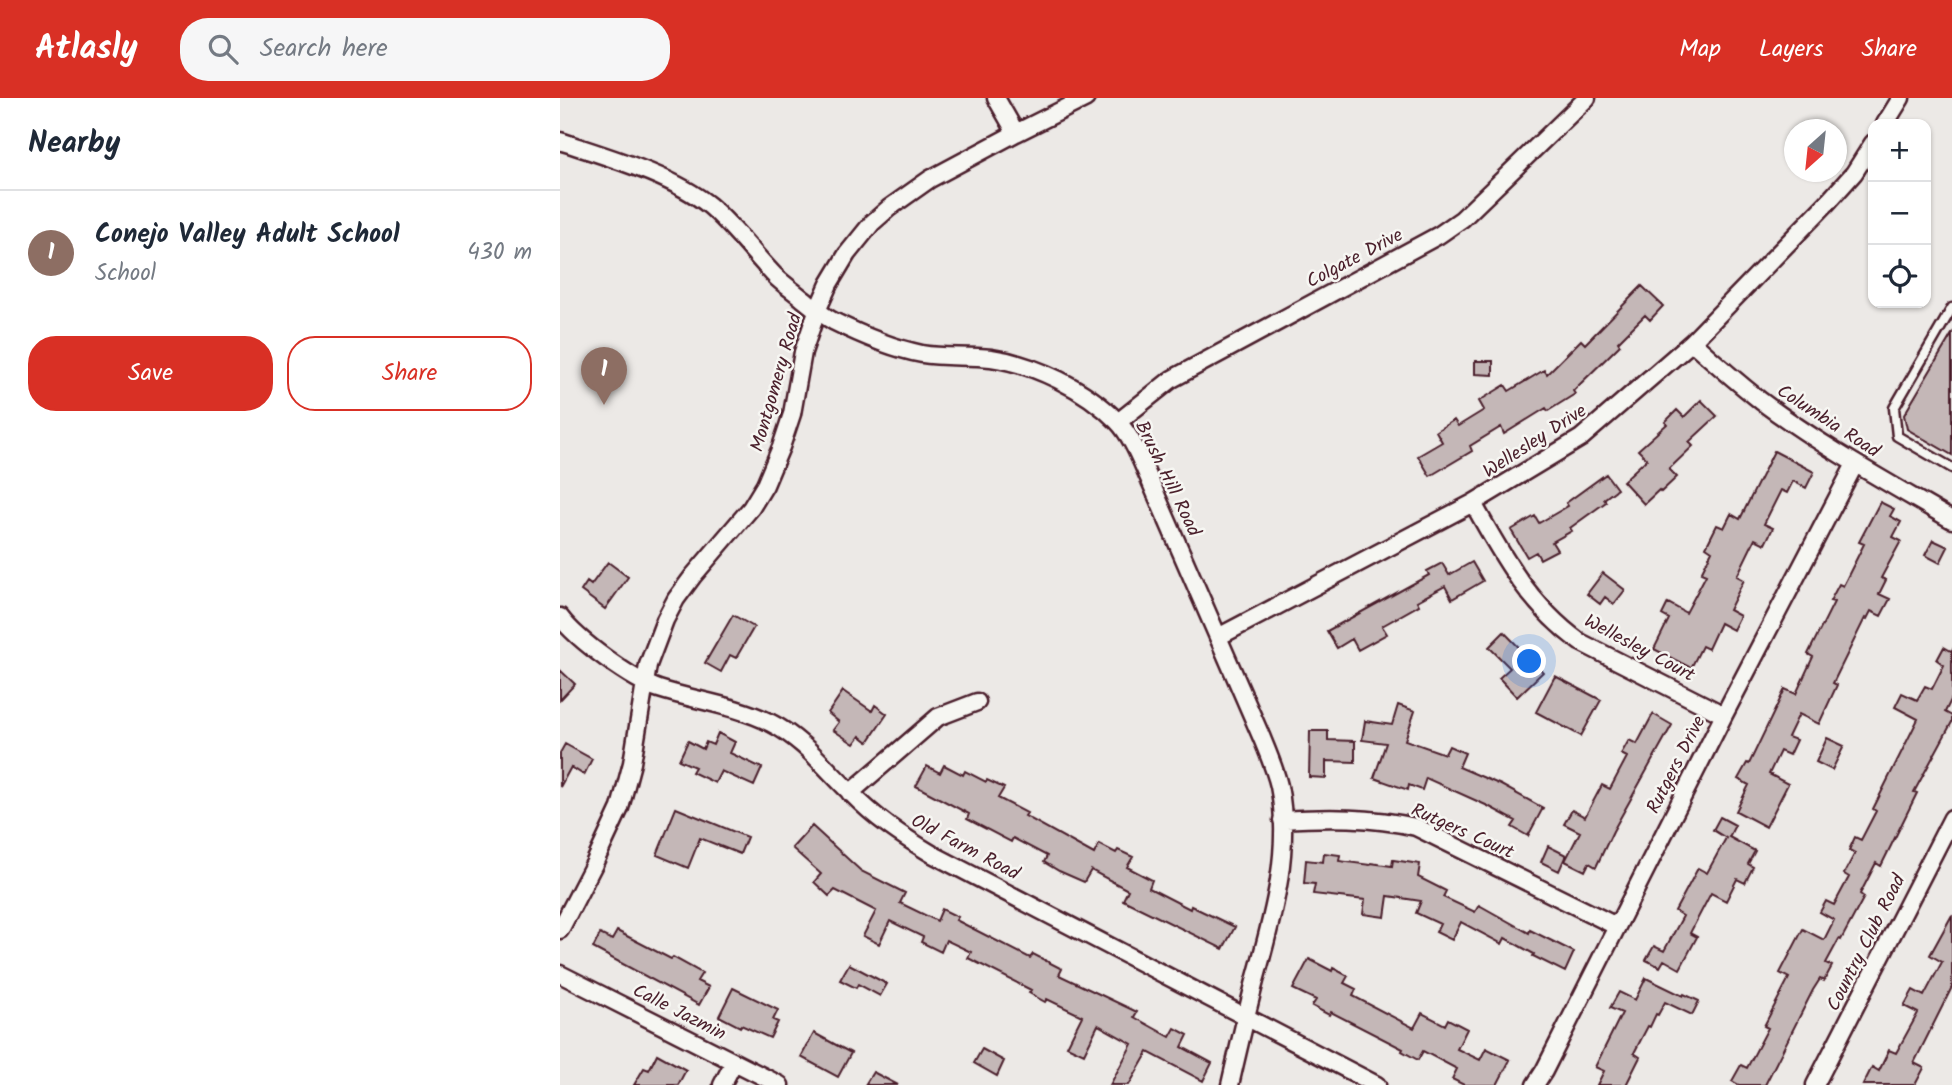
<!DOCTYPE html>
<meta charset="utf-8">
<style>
:root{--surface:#fff;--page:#f6f6f7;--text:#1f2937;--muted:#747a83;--line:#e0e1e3;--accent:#d93025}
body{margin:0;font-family:Kalam,sans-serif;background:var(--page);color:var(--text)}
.controls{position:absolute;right:21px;top:21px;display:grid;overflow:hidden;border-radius:14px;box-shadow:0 2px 5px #0004}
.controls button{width:63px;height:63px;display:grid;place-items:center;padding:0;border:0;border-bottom:2px solid var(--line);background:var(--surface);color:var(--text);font:35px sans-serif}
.compass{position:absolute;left:1224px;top:21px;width:63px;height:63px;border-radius:50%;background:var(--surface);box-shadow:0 2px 5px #0004;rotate:207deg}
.you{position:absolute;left:970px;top:564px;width:24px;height:24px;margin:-18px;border:5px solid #fff;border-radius:50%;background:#1a73e8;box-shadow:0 0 0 10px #1a73e833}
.badge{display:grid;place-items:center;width:46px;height:46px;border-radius:50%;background:var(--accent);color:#fff;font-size:23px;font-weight:700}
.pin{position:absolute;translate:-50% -58px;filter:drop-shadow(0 2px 4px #0008)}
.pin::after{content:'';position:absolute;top:37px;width:24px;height:21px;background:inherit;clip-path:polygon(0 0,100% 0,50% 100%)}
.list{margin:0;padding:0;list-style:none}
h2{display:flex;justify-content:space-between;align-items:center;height:91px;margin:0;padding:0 28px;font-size:30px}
h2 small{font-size:23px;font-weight:400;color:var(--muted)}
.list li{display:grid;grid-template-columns:46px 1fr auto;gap:21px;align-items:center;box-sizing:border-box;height:126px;padding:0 28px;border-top:2px solid var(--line)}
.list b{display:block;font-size:26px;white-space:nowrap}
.list p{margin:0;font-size:23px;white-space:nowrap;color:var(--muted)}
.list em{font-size:23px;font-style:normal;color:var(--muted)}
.actions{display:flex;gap:14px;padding:21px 28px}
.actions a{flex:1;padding:16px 0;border:2px solid var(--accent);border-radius:28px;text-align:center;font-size:24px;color:var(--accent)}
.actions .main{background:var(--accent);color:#fff}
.icon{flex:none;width:38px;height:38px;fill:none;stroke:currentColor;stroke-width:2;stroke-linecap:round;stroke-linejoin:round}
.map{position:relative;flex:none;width:1392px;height:987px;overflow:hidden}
header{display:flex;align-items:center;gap:42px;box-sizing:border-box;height:98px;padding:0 35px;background:var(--accent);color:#fff}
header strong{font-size:33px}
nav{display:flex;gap:38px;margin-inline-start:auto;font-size:24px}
.search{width:490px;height:63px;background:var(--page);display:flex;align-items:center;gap:18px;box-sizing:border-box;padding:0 24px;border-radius:28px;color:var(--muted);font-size:26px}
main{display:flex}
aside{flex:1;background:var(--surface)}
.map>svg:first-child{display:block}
.building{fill:#c4b7b7;stroke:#4a1f2b;stroke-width:2}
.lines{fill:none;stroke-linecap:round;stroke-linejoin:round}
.lane-casing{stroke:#4a1f2b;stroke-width:13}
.street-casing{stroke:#4a1f2b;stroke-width:21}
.lane{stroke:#f6f6f2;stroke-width:8}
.street{stroke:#f6f6f2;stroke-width:16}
.labels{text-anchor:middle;stroke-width:5;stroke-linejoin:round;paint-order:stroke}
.street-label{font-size:19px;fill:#4a1f2b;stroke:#f6f6f2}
</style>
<header>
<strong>Atlasly</strong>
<div class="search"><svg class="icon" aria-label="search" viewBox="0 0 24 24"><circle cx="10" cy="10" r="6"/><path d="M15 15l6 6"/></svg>Search here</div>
<nav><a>Map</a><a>Layers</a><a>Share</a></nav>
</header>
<main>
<aside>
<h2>Nearby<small></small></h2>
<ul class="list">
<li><span class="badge" style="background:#8d6e63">1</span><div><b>Conejo Valley Adult School</b><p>School</p></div><em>430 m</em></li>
</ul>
<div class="actions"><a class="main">Save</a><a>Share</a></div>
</aside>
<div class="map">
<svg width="1392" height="987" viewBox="0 0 1392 987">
<rect width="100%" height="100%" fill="#ece9e6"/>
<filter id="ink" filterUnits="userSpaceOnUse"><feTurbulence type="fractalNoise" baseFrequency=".0143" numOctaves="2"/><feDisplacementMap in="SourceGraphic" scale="14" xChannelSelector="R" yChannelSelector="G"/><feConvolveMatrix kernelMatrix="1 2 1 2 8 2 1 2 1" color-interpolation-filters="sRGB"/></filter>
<g filter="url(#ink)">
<!-- building -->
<path class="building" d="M1082,188L1103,208L1090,222L1085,217L1058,244L1060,247L1013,293L1015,296L988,313L986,310L944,336L941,329L910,348L912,353L870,378L858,358L882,344L876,333L894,322L898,328L924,312L919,303L945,287L949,293L984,272L987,276L1021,242L1025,246Z
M1392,236V357L1347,331L1344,317Z
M915,263H933V277L915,276Z
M1141,302L1157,318L1129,344L1133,348L1109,371L1117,379L1101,394L1099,392L1084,406L1063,383L1087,361L1078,352L1107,326L1105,324L1117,312L1124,319Z
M1214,353L1254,374L1246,390L1233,383L1227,395L1221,392L1204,426L1213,430L1205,446L1195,441L1177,478L1184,482L1169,512L1180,518L1173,532L1160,525L1148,551L1142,548L1131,570L1094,551L1109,521L1102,517L1108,505L1126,515L1146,477L1141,475L1152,453L1146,449L1157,427L1164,430L1171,416L1180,421Z
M1046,376L1057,391L1044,401L1046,404L1010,430L1012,433L992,444L997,452L980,461L976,454L967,459L951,432L975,418L979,425L1008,408L1006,405Z
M1320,404L1334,411L1330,418L1341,424L1333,439L1341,443L1321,480L1326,482L1319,496L1330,501L1321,518L1311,513L1307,521L1305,520L1273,585L1277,587L1259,626L1239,616L1228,639L1236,642L1229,657L1220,653L1209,676L1228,686L1206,729L1176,713L1189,687L1178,681L1187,665L1189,666L1225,591L1236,596L1253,559L1248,556L1274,504L1270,503L1279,486L1283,488L1304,446L1299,444Z
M1373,442L1388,449L1380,465L1365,457Z
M48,464L68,479L45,511L21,493L27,484L31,487Z
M912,464L923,483L892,501L885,488L857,503L859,507L822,528L827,536L798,552L792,541L777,550L767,533L869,477L867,473L882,465L889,477Z
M1043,475L1065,492L1054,506L1045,499L1040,506L1027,496Z
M173,517L194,529L176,560L170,557L161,574L145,565Z
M944,534L983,574L957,599L939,580L950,570L929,549Z
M1384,549L1391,553L1392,552V600L1385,614L1392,618V624L1354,694L1357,695L1321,768L1316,765L1300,796L1304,799L1281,842L1279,841L1266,865L1272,868L1264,883L1260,881L1253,892L1205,987H1179L1172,983L1181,967L1187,970L1208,930L1204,928L1229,880L1220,875L1243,831L1264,842L1274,822L1260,814L1266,803L1274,807L1289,779L1284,776L1295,755L1289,752L1295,739L1301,742L1316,713L1313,711L1358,621L1335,609L1342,595L1357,602L1365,588L1372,591L1384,567L1377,562Z
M0,572L15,586L0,602Z
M995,578L1041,602L1021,638L976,614Z
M283,593L312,613L315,607L327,616L308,644L300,638L294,646L273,632L279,624L268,615Z
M838,607L855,613L845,642L885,656L889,648L905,655L899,669L941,687L983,710L968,738L952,729L956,723L928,708L866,680L862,692L849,687L848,692L814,680L826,645L802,642L805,623L832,627Z
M1093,616L1112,627L1053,733L1036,769L1029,765L1025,773L1005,763L1020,734L1004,726L1012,712L1025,719L1042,687L1050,691L1067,659L1061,656L1069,642L1077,646Z
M750,633H768V642L795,643V664L766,663V680L749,679Z
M158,635L175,644L170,655L202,670L194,688L161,673L155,685L132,674L135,669L119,662L128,643L143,651L146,644L153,647Z
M1267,640L1284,648L1272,672L1256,664Z
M5,646L32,661L24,677L11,669L0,689V655Z
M384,667L403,677L405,673L426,684L427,682L444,690L438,700L467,715L465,718L534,756L539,746L556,755L558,752L573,759L567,769L592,782L589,790L630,811L631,808L675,829L663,851L563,802L568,792L531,772L524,784L499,773L484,764L487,758L453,740L451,744L407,721L409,716L356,688L367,668L380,675Z
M116,710L187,739L180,756L140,740L128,770L97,757Z
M1160,719L1175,727L1169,739L1195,753L1188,766L1193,769L1185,785L1177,781L1166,803L1151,795L1130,835L1137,839L1120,871L1104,862L1100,869L1086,862L1094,848L1104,853L1123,818L1115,813L1138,770L1147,775L1166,740L1153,732Z
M252,728L301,773L345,795L340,805L377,823L382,811L398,819L396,822L470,860L473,856L502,871L499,877L577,914L574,919L610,939L615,930L628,937L622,949L652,965L643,983L588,954L569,987H550L572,946L538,927L524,956L507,948L522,918L487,901L485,904L469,895L471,892L408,860L411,854L386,842L381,854L361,844L363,839L330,823L319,846L303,838L316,813L275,792L269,798L254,784L261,776L232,750Z
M988,748L1006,757L999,773L981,764Z
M764,755L780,757L779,763L810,767L811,765L832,768L833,762L860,766L858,779L886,793L883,799L915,814L919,807L969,835L970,832L1014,854L1005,874L973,858L974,856L945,840L942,846L901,824L892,842L876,834L880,826L856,815L861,803L828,798L825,819L803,816L805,802L753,796L755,786L744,785L746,762L763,764Z
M1392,817V889L1354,965L1364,970L1355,987H1303L1312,969L1319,973L1329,952L1336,955L1358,915L1344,908L1353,892L1364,898L1382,864L1370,857Z
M57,833L111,861L113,859L142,875L137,883L149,889L139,907L33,850L40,836L52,842Z
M749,861L772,873L773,870L788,878L784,885L796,891L793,898L854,930L862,915L885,927L888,921L907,931L897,951L920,962L926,950L950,962L937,987H904L892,981L897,971L863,953L858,962L842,953L843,951L771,914L769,917L752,908L756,902L733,891Z
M289,866L327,886L320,898L298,886L296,890L280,882Z
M1086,880L1123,898L1124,896L1139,903L1132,917L1105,904L1098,917L1096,916L1090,929L1088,928L1074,955L1080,959L1066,987H1037L1044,973L1035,969L1062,915L1050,910L1059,894L1075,902Z
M173,890L218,912L213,922L218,924L210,940L181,927L180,929L159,918Z
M254,935L291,955L278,979L241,959Z
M422,951L444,963L437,978L414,965Z
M97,956L126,972L118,987H74L84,970L89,972Z
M313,974L338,987H305Z"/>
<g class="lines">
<!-- lane casing -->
<g class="lane-casing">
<path id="lane" d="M1392,210L1334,310L1337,338L1392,370"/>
</g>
<!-- street casing -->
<g class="street-casing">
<path id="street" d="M436,0L456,35
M1325,26L1341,0
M0,43C47,59 112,77 150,108C174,129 193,155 215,178C223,186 234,193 243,201C253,209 262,217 273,223C301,237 332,250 362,256C384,260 408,257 431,260C474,266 526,291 557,323C571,337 580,360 588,378L701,638C708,655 715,671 719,688C732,753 712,821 695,883C686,918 678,952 670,987
M1132,244C1154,264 1177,284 1201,303C1261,348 1327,384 1392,422
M558,324L612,281L879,137L902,121L1027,0
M913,405C942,458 970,508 1020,544L1164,617
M0,519C17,542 72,582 99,591C136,603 175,607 211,625C243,641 266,671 291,695C315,720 342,738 372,756L817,987
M658,539L913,405L1021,340L1132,244L1267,105L1294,75L1313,45
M290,695L378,619L417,604
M722,722C768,719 811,719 856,729L1056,828
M0,832L34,766L60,710L72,665L88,567L105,522L116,501L133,478L191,410L205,387L221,349L232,316L243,254L257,213L269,186L287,156L312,125L329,110L370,81L456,35L526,0
M0,876L220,987
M162,987L174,964
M975,987L984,973L1164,617L1295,366
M1255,987L1392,720"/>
</g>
<!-- lane -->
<use href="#lane" class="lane"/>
<!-- street -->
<use href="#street" class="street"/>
</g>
</g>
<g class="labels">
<!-- street labels -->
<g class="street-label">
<text transform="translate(794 159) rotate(-28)" y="7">Colgate Drive</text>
<text transform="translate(215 284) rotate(-74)" y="7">Montgomery Road</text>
<text transform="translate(1269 322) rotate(33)" y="7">Columbia Road</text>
<text transform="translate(974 342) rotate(-33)" y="7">Wellesley Drive</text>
<text transform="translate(609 380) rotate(64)" y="7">Brush Hill Road</text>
<text transform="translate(1080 549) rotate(28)" y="7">Wellesley Court</text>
<text transform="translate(1115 666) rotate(-63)" y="7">Rutgers Drive</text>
<text transform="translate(903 732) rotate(24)" y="7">Rutgers Court</text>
<text transform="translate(406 748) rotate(28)" y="7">Old Farm Road</text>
<text transform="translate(1305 844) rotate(-63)" y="7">Country Club Road</text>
<text transform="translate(120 913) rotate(27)" y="7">Calle Jazmin</text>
</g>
</g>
</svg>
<div class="controls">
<button>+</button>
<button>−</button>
<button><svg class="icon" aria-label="locate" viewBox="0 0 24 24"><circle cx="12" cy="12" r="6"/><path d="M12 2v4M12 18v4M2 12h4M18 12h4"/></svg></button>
</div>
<svg class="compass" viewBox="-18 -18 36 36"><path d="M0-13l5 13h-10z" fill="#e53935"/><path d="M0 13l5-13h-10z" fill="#747a83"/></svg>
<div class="you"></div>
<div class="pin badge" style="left:44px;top:307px;background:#8d6e63">1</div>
</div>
</main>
